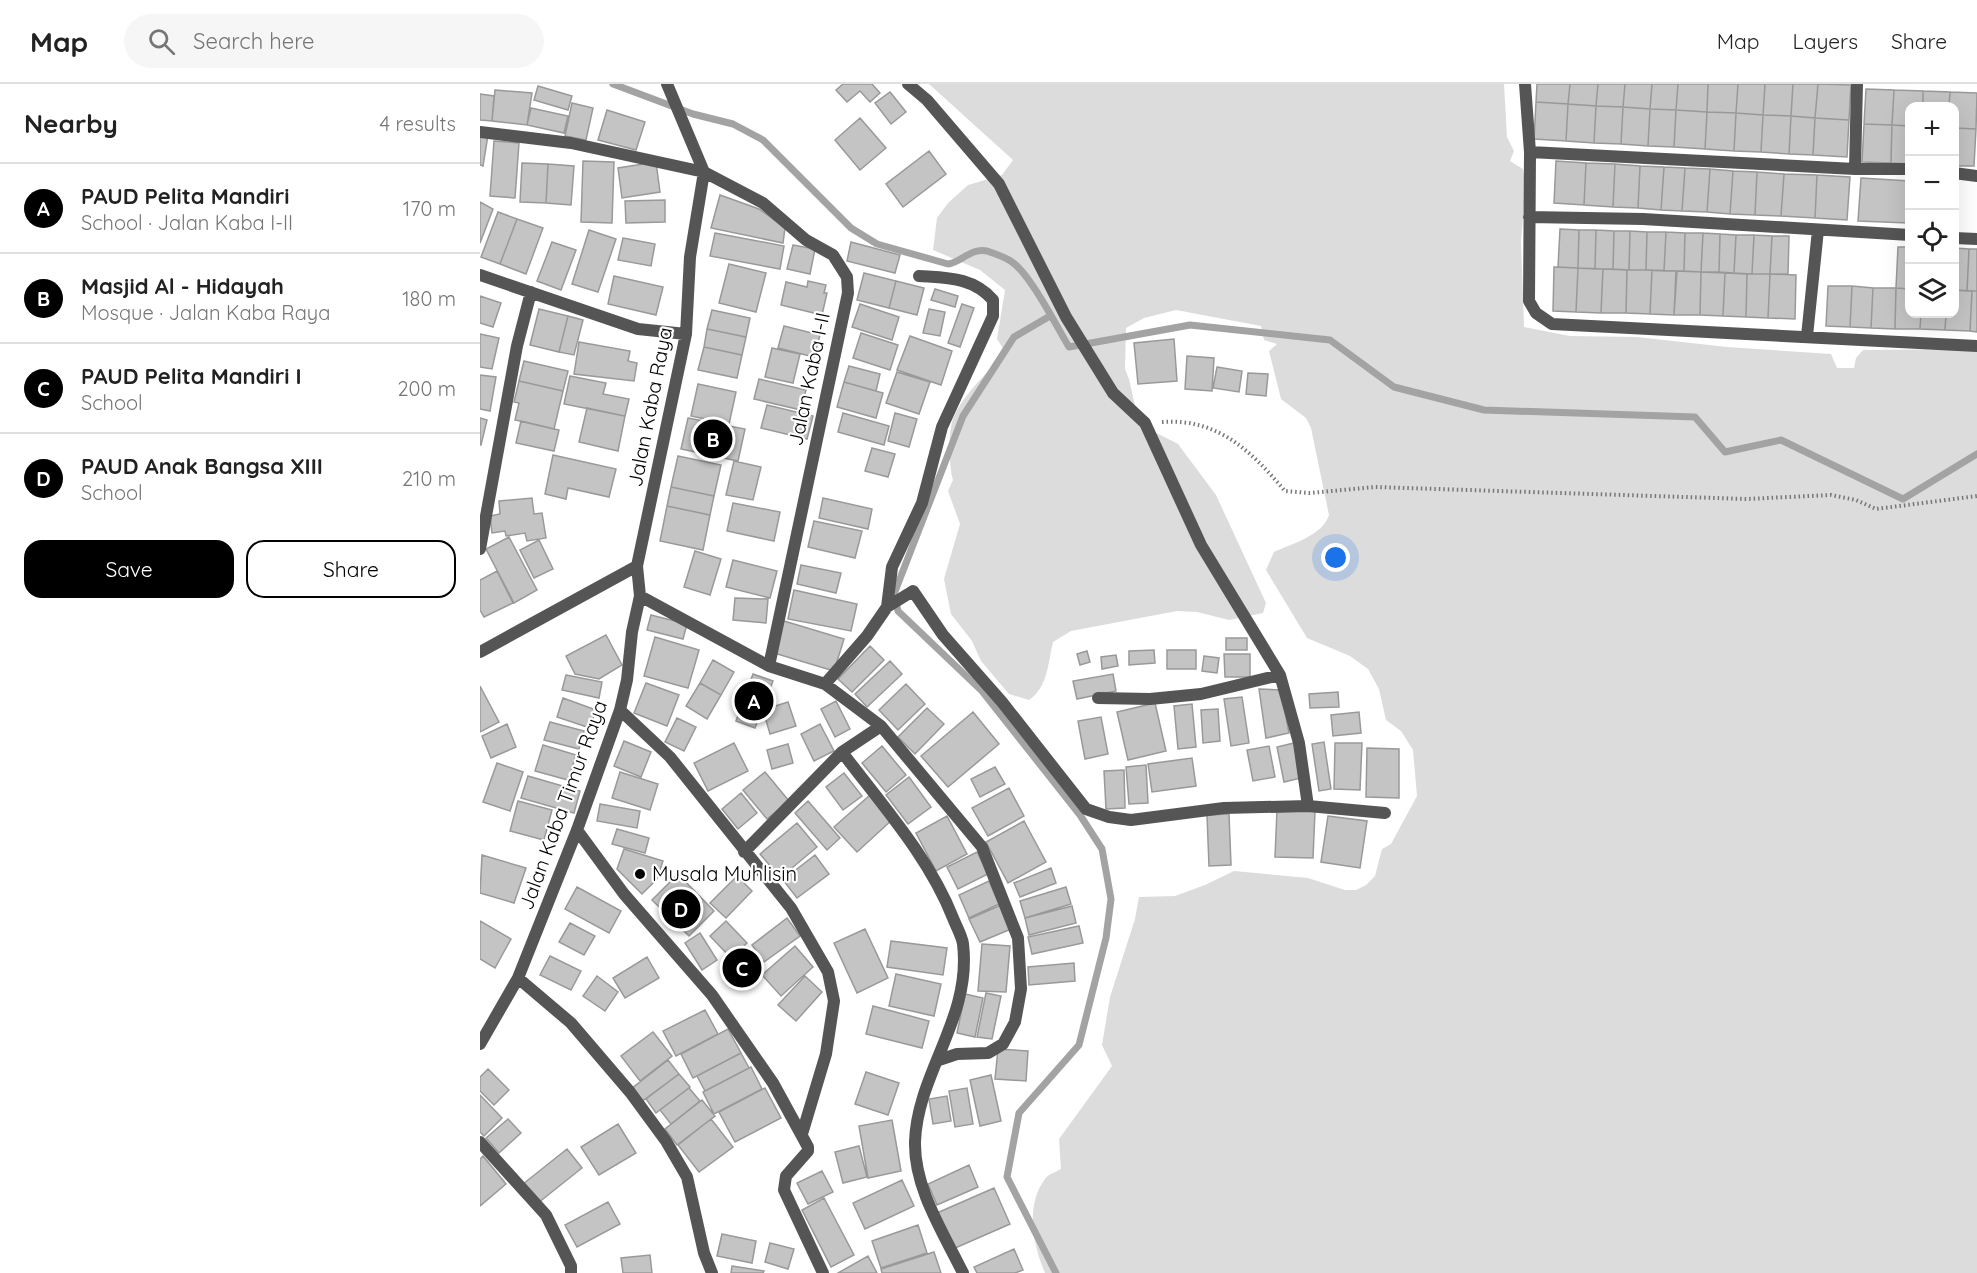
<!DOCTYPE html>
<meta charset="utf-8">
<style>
:root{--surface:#fff;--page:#f6f6f6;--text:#222;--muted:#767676;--line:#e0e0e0;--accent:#000}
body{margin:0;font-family:Quicksand,sans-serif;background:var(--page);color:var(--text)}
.controls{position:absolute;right:18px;top:18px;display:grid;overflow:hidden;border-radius:12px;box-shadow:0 6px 24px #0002}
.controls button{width:54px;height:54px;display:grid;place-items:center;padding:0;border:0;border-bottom:2px solid var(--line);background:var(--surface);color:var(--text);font:30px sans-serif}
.you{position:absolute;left:856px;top:474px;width:21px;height:21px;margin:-15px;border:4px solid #fff;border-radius:50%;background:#1a73e8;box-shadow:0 0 0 9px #1a73e833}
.badge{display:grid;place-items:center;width:39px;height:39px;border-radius:50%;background:var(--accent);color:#fff;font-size:20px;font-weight:700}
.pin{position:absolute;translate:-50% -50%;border:3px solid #fff;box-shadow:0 2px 6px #0006}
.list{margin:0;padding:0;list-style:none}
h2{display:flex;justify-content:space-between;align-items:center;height:78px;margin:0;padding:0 24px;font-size:26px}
h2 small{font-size:20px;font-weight:400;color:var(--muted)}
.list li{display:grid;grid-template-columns:39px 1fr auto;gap:18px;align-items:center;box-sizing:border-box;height:90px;padding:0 24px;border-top:2px solid var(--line)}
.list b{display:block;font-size:22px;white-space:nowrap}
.list p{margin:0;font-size:20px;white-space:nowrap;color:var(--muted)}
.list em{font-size:20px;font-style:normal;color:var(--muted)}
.actions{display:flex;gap:12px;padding:18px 24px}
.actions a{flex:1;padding:14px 0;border:2px solid var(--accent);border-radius:18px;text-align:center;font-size:21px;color:var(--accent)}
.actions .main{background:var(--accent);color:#fff}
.icon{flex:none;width:33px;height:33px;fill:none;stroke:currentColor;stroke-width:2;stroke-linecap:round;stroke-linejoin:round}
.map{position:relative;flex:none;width:1497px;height:1189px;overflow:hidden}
header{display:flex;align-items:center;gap:36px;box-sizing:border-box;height:84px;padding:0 30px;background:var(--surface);border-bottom:2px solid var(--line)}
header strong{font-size:28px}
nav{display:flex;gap:33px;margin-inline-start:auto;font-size:21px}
.search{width:420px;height:54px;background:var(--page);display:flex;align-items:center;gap:15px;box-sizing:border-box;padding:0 21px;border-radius:33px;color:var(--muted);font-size:22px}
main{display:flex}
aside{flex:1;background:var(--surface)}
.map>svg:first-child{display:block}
.green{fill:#dcdcdc}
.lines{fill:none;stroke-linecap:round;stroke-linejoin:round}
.stream{stroke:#a3a3a3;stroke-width:7}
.building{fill:#c4c4c4;stroke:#999;stroke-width:1.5}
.path{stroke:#777;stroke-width:4;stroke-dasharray:1.5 3;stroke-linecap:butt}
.street{stroke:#555;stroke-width:12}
.poi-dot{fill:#000;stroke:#fff;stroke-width:2}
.labels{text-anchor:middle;stroke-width:4.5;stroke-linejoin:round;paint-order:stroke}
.street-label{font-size:20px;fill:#000;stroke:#fff}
.poi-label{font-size:20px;fill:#000;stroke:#fff;text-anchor:start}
</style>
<header>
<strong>Map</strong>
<div class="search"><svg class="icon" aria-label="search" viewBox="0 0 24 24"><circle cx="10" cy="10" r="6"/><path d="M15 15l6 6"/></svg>Search here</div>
<nav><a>Map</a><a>Layers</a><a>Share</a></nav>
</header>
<main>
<aside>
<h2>Nearby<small>4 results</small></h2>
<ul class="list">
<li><span class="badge">A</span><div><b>PAUD Pelita Mandiri</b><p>School · Jalan Kaba I-II</p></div><em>170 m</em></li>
<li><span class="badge">B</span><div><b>Masjid Al - Hidayah</b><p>Mosque · Jalan Kaba Raya</p></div><em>180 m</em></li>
<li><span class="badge">C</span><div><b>PAUD Pelita Mandiri I</b><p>School</p></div><em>200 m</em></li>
<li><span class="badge">D</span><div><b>PAUD Anak Bangsa XIII</b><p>School</p></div><em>210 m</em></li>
</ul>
<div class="actions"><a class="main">Save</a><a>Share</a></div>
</aside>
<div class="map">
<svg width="1497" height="1189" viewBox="0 0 1497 1189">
<rect width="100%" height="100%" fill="#fff"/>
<!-- green -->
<path class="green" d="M449,0H1024L1027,53L1034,67L1030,77L1043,85L1046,102L1041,157L1044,243L1090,252L1157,253L1247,263L1351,270L1357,284H1374L1376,274L1383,266L1497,265V1189H565C553,1162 545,1121 565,1095C568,1090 576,1088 581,1085L579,1055L632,982L622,961L630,913L655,835L659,813L695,812L725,801L754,787L828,794L865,806H876L886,801L895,792L902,765L911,760L937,712L933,666L921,647L906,636L899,605L888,585L870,572L827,554L786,486L794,468C813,459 842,452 849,431L831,344L826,334L801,315L789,267L797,260L784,256L781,242L696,226L664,234L646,244L645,285L649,295L659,340L698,360L736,411L786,519L783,529L749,536L717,528L697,527L591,547L573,558C568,579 568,603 549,616L529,610L501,577L492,557L471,530L464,495L480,440L468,407L473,396C469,384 468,347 473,335C483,310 508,288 526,269L517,255L525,206L500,186L453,166L457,134L468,119L488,101L522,91L533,76Z"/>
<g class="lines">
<!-- stream -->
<path class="stream" d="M133,0L213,30L253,40L283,56L371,144L397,160L468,180C482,178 490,164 507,167C513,169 527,174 532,178C550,190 577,243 589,263L710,241L850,256L914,303L1004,326L1215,333L1245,368L1301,356L1423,415L1497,370
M570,232L534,253L483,332L414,510L418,527L502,607L600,731L622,765L631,815L626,854L599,961L539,1029L527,1093L576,1189"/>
</g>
<!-- building -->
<path class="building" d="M363,0H392L400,9L390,18L380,7L367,18L356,6Z
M1057,0H1090L1088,20L1056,18Z
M1090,0H1118L1116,22L1088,20Z
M1118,0H1145L1143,23L1116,22Z
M1145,0H1172L1170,25L1143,23Z
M1172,0H1198L1196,26L1170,25Z
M1198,0H1228L1227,28L1196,26Z
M1228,0H1258L1256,29L1227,28Z
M1258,0H1285L1283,31L1256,29Z
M1285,0H1313L1311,32L1283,31Z
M1313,0H1338L1335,34L1311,32Z
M1338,0L1371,1L1369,36L1335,34Z
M58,2L92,12L88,26L54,16Z
M1386,5L1414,6L1412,41L1384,40Z
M15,6L52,9L47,41L12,37Z
M1414,6L1443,7V22H1430V42L1412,41Z
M1443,7L1470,8L1469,22H1443Z
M410,8L426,28L411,40L395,19Z
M1470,8L1497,9L1496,45L1474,44V22H1469Z
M0,10L14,12L12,37L0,36Z
M1056,18L1088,20L1086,57L1054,55Z
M92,19L113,24L106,56L85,52Z
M1088,20L1116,22L1114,59L1086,57Z
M1116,22L1143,23L1141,60L1114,59Z
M1143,23L1170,25L1168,62L1141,60Z
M51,24L88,32L84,49L47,41Z
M1170,25L1196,26L1194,63L1168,62Z
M127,26L165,38L156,66L118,56Z
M1196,26L1227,28L1225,65L1194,63Z
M1227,28L1256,29L1254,67L1225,65Z
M1256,29L1283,31L1281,68L1254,67Z
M1283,31L1311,32L1309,70L1281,68Z
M1311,32L1335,34L1333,71L1309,70Z
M380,34L406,64L380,86L355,56Z
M1335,34L1369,36L1367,73L1333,71Z
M1384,40L1412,41L1411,79L1382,78Z
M1412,41L1430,42V80L1411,79Z
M1474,44L1496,45L1494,82H1474Z
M0,50L8,51L3,82L0,81Z
M14,57L39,59L35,114L10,112Z
M449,67L466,90L423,123L406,100Z
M103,77L134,78L132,139L101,138Z
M1076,77L1106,79L1104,121L1074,119Z
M176,78L180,108L142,114L138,84Z
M42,79L68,80L66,119L40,118Z
M1106,79L1135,80L1133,123L1104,121Z
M68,80L94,82L91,121L66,119Z
M1135,80L1160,82L1158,124L1133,123Z
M1160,82L1184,83L1181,126L1158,124Z
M1184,83L1205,84L1202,127L1181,126Z
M1205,84L1230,85L1227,128L1202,127Z
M1230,85L1253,87L1250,130L1227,128Z
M1253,87L1277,88L1275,131L1250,130Z
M1277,88L1304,90L1301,132L1275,131Z
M1304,90L1337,91L1335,134L1301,132Z
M1337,91L1370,93L1367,136L1335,134Z
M1381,94L1430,97L1428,139L1378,137Z
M240,111L279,125L305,144L303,159L231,144Z
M185,116V138L146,139L145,117Z
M0,118L13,125L0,159Z
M18,128L37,135L20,180L1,173Z
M37,135L63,144L46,190L20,180Z
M1080,145L1099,146L1098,184L1078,183Z
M109,146L136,155L118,208L92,200Z
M1099,146H1116L1115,185L1098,184Z
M1116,146L1134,147L1133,185H1115Z
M1134,147H1150L1149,186L1133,185Z
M1150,147L1167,148L1166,186H1149Z
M1167,148H1186L1184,187L1166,186Z
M1186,148L1205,149L1204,187H1184Z
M235,149L304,162L300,185L230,172Z
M1205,149H1223L1221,188L1204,187Z
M1223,149L1240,150L1239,188H1221Z
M1240,150L1256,151L1254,189L1239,188Z
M1256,151H1274L1272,190L1254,189Z
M1274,151L1292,152L1290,190H1272Z
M1292,152H1309L1308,190H1290Z
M143,154L175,160L171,182L138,176Z
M72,158L96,166L81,206L57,197Z
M371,158L420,171L415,189L367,177Z
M313,161L335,165L330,190L307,185Z
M1418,163H1430V205L1416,204Z
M1474,164L1489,165L1487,207L1474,206Z
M1489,165H1497V207H1487Z
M249,180L286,189L276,228L239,219Z
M1074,183L1098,184L1096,228L1073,227Z
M1098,184L1123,185L1121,229L1096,228Z
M1123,185L1147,186L1146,229H1121Z
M1147,186H1172L1170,230L1146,229Z
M1172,186L1196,187L1194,231L1170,230Z
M1197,187L1221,188L1220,231H1194Z
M1221,188L1245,189L1243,232L1220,231Z
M384,189L416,197L409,224L377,216Z
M1245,189L1267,190L1266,233L1243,232Z
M1267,190H1290L1288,234L1266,233Z
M1290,190L1316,191L1315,235L1288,234Z
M134,192L183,203L176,231L128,220Z
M328,197L346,201L344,209H347L342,231L301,221L306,198L327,203Z
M416,197L444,204L437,231L409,224Z
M1348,202H1372L1370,243L1346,242Z
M1372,202L1393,204L1391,244L1370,243Z
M1393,204H1416L1415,245L1391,244Z
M1416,204L1430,205V230H1441L1440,245H1415Z
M455,205L478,212L475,223L451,216Z
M1474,206L1492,207L1490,247L1465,246L1466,230H1474Z
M1492,207H1497V248L1490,247Z
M0,212L21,219L13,243L0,239Z
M380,220L419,233L412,256L372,243Z
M482,220L494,224L480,263L468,259Z
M59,225L88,232L79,268L50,261Z
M449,225L465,228L460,252L443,249Z
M232,226L270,234L266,253L227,245Z
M1441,230H1466L1465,246L1440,245Z
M88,232L103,236L94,271L79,268Z
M304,242L340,251L334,273L298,264Z
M227,245L266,253L262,271L224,263Z
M381,249L418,261L410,286L373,274Z
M0,250L19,254L12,285L0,283Z
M430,252L472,267L461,301L417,286Z
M694,255L697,297L658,300L654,259Z
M99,258L150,267L148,277L157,279L154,297L94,290Z
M224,263L262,271L257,294L218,286Z
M292,264L320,270L313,299L285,293Z
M707,272L734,274L732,307L705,305Z
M44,277L88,287L83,307L39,297Z
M369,282L400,290L396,307L364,298Z
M737,283L762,287L759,308L733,304Z
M417,288L450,298L439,330L406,319Z
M768,289L788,290L786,312L766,310Z
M0,291L16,293L10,327L0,325Z
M90,292L126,299L123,310L149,315L145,332L84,320Z
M279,295L326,306L321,326L274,315Z
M39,297L83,307L74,345L35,336L39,319L34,318Z
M364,298L403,309L396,334L357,323Z
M218,300L256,308L249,340L211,332Z
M287,321L333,332L327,355L281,344Z
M107,324L145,332L138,367L99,358Z
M363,329L409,342L404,361L358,348Z
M415,329L437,335L429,363L408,357Z
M0,334L7,336L1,361H0Z
M208,334L265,345L258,377L201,365Z
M41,337L79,346L74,367L36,359Z
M392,364L415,370L408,393L385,387Z
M73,371L136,385L129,413L88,404L86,415L65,410Z
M198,372L241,381L234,412L191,403Z
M254,377L281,383L273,416L246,411Z
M191,403L234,412L230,431L187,422Z
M52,414L54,430L62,429L66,454L47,457L45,449L26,452L25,447L12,449L10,432L20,430L19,417Z
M343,414L392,425L388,445L339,434Z
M253,419L300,428L294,457L247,447Z
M187,422L230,431L223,466L180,457Z
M334,437L382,447L375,474L328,463Z
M29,453L57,506L34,519L6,465Z
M59,456L73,485L54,494L40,466Z
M215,467L241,475L230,511L204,503Z
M253,476L297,487L290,514L246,503Z
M321,481L361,489L356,509L317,500Z
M17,487L33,519L4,533L0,526V496Z
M314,506L377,520L371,547L308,535Z
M255,514L288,515L286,539L253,536Z
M171,531L207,540L203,555L167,546Z
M304,537L364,555L354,587L294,569Z
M126,551L142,581L119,595L95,590L86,572Z
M175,553L219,566L208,604L164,592Z
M746,554H767V566H746Z
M390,562L404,576L372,608L358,595Z
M674,566L675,579L649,581V567Z
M687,566H716V585H687Z
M607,567L610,578L600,581L597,570Z
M744,570H770V593H745Z
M636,571L638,582L622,585L621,573Z
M724,572L739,574L737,589L722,587Z
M233,576L254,588L241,611L220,599Z
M410,577L422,590L387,623L375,610Z
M273,590L293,597L275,644L256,637Z
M633,590L636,607L597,615L593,597Z
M86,591L122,598L119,614L82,606Z
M166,599L199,611L187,642L154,629Z
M220,599L241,611L227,635L206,622Z
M426,600L445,620L418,646L399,626Z
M0,602L19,638L0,648Z
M779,605L801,606L809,649L786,654Z
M858,608L859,623L830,624L829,610Z
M762,613L769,659L751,662L744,615Z
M83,614L116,626L110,644L77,633Z
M356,617L370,645L355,653L341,625Z
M308,618L316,642L290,650L283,626Z
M675,619L686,667L648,676L637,628Z
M712,620L716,663L698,665L694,622Z
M447,624L464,640L435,670L418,653Z
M738,625L740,657L723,659L721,626Z
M493,628L519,660L468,703L441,672Z
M879,628L881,649L853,652L851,631Z
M621,633L628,670L605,675L598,637Z
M197,634L216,643L204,667L185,658Z
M70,638L104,647L99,665L64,656Z
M27,640L36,663L11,674L2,652Z
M340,640L354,667L334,677L321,650Z
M144,657L171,668L161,693L134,682Z
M844,658L851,705L839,707L832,660Z
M254,659L268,687L228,707L214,679Z
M814,659L821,694L804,698L797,663Z
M855,659H882L880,706L854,705Z
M308,660L313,679L292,685L287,666Z
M63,661L96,671L88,696L55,687Z
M402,662L426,691L406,708L382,679Z
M789,662L795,693L773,697L767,666Z
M887,664L919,665V714L886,713Z
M712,674L716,702L672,708L668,680Z
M17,679L43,688L30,727L3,718Z
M666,681L668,719L649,720L646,683Z
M515,683L525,700L500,713L491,695Z
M644,686L645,724L626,725L624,687Z
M140,688L178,700L170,726L132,714Z
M285,688L309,717L287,735L263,706Z
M364,689L382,712L363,726L346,703Z
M48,692L100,707L94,729L41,714Z
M429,693L451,723L428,740L406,711Z
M529,704L544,732L508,752L492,724Z
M261,709L277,729L258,745L242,725Z
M390,711L413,735L377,768L354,743Z
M38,717L72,726L64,756L30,747Z
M328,717L360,754L347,766L315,729Z
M120,720L160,727L157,744L117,737Z
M797,726L835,727L833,774L795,773Z
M749,730L751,781L729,782L727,731Z
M467,732L487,770L456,787L436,749Z
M848,732L887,737L880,784L841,778Z
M544,737L566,778L528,799L506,758Z
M317,739L337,763L300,794L280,770Z
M137,745L169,754L165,769L132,760Z
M144,765L183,777L177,795L162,810L137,785Z
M497,768L508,790L478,805L467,783Z
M2,771L46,784L34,819L0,809Z
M335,771L349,790L317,814L303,796Z
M571,784L576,799L540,813L534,799Z
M198,790L234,827L209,852L172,816Z
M257,792L272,807L246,834L230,819Z
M509,797L519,820L489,834L479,811Z
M97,803L141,827L129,849L85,825Z
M586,803L591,820L545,834L540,817Z
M521,821L531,845L500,858L489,835Z
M592,822L596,839L549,851L545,834Z
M307,834L320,852L284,878L272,861Z
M0,837L31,855L15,884L0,875Z
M246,837L267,859L251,874L230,852Z
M90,839L115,852L104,871L79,858Z
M599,842L603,859L552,870L548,853Z
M385,845L408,894L377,909L354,859Z
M220,849L237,876L222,886L205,859Z
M411,857L467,864L463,891L407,883Z
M502,860L530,862L526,908L498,907Z
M315,862L333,883L301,912L282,891Z
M263,864L282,886L262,904L242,882Z
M70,872L101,887L91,906L60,891Z
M167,873L179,894L145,914L133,894Z
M594,879L595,897L549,901L548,883Z
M416,890L461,900L454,932L409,922Z
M117,892L138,908L125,927L103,912Z
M325,892L342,908L316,937L298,921Z
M506,909L521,912L512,955L497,953Z
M485,910L503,914L495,953L477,949Z
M393,922L449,937L442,964L386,950Z
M225,926L238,950L196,972L183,947Z
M248,945L261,969L213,994L201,970Z
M173,948L192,972L160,997L141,972Z
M518,965L548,967L546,997L515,995Z
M261,969L269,984L225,1007L217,992Z
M188,976L199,990L161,1018L151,1005Z
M271,983L282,1005L234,1030L223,1008Z
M8,985L29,1006L14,1021L0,1007V993Z
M386,988L419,999L408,1031L375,1020Z
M199,990L210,1003L176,1029L166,1015Z
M511,991L521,1037L500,1042L490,996Z
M209,1004L220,1017L191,1040L180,1026Z
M285,1004L301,1034L255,1058L239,1028Z
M487,1004L493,1040L475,1043L469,1007Z
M0,1011L22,1034L4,1052L0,1048Z
M467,1012L471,1037L453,1040L449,1015Z
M222,1016L235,1032L197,1061L185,1045Z
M28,1035L41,1049L19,1069L6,1054Z
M231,1035L253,1063L219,1088L198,1061Z
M412,1036L421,1087L388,1094L379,1042Z
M138,1040L156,1069L119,1091L101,1063Z
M379,1062L387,1093L363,1099L355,1068Z
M87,1065L102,1084L58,1119L43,1100Z
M3,1072L26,1100L0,1122V1075Z
M489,1081L498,1103L457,1121L448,1100Z
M342,1087L353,1108L328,1120L317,1099Z
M422,1096L434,1122L385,1145L373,1119Z
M514,1104L530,1140L473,1165L457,1129Z
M344,1114L374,1171L351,1183L322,1126Z
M128,1118L140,1140L97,1163L85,1141Z
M438,1141L447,1169L401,1184L392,1157Z
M242,1150L276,1157L272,1179L237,1172Z
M290,1159L314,1165L308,1185L285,1178Z
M534,1165L543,1186L535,1189H497L494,1183Z
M454,1168L461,1189H402L401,1185Z
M170,1171L172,1189H143L141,1174Z
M388,1172L397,1189H358Z
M252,1182L284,1187L283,1189H251Z"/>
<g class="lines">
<!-- path -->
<path class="path" d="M682,338C738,334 771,367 805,407L830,409L895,403L1267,415L1351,411L1376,416L1396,425L1497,412"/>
<!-- street -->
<path class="street" d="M428,0L447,16L519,100L586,233L633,309L665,339L721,461L800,591L819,659L828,722
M1045,0L1050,68L1049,217L1056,229L1072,240L1497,262
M0,48L91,59L224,88L283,119L326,156L353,171L367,193L368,209L289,582
M1050,68L1375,85H1430
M1375,85L1377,0
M1474,89L1497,92
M1049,133L1163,135L1430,151
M1474,154L1497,155
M0,191L158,245L206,250
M1327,252L1338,146
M0,465L37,262L51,208
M160,512L289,582L345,600L401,642L502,763L538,854L541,905L535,938L523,960L508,969L477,970L459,976
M407,523L433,507L463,551L522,618L606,725L629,733L651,736L744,724L828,722L905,729
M0,568L157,482L206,250L210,173L224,88L187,0
M345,600L387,552L407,523L412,483L442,419L462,343L513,232V216C493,193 467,194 439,192
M618,614L670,615L721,610L800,591
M140,626L190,673L311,824L348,888L354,917L346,970L322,1050
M362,668C402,721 449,773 473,834C476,842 482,852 483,860C492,934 437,989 435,1058C434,1104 463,1148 483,1189
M97,746L144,810L232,911L293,999L328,1063V1067L306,1092L304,1106L343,1189
M264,768L362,668L401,642
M38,894L91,939L150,1008L186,1057L207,1093L224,1169L232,1189
M0,960L38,894L97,746L140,626L147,596L152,548L160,512L157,482
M0,1058L66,1131L91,1182V1189"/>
</g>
<!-- markers -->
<circle class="poi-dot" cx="160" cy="790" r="6"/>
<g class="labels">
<!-- street labels -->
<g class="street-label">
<text transform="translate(329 295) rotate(-78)" y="7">Jalan Kaba I-II</text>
<text transform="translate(170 323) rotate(-79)" y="7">Jalan Kaba Raya</text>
<text transform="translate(83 721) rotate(-70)" y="7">Jalan Kaba Timur Raya</text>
</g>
<!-- poi labels -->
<g class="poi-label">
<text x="172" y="797">Musala Muhlisin</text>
</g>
</g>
</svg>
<div class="controls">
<button>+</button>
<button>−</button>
<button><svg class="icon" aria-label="locate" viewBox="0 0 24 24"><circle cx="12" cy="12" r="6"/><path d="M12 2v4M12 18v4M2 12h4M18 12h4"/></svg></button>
<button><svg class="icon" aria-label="layers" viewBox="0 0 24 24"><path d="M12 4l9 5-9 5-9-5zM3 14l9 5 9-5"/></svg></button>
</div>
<div class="you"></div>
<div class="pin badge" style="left:274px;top:617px">A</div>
<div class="pin badge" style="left:233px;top:355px">B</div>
<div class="pin badge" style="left:262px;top:884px">C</div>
<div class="pin badge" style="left:201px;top:825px">D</div>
</div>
</main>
